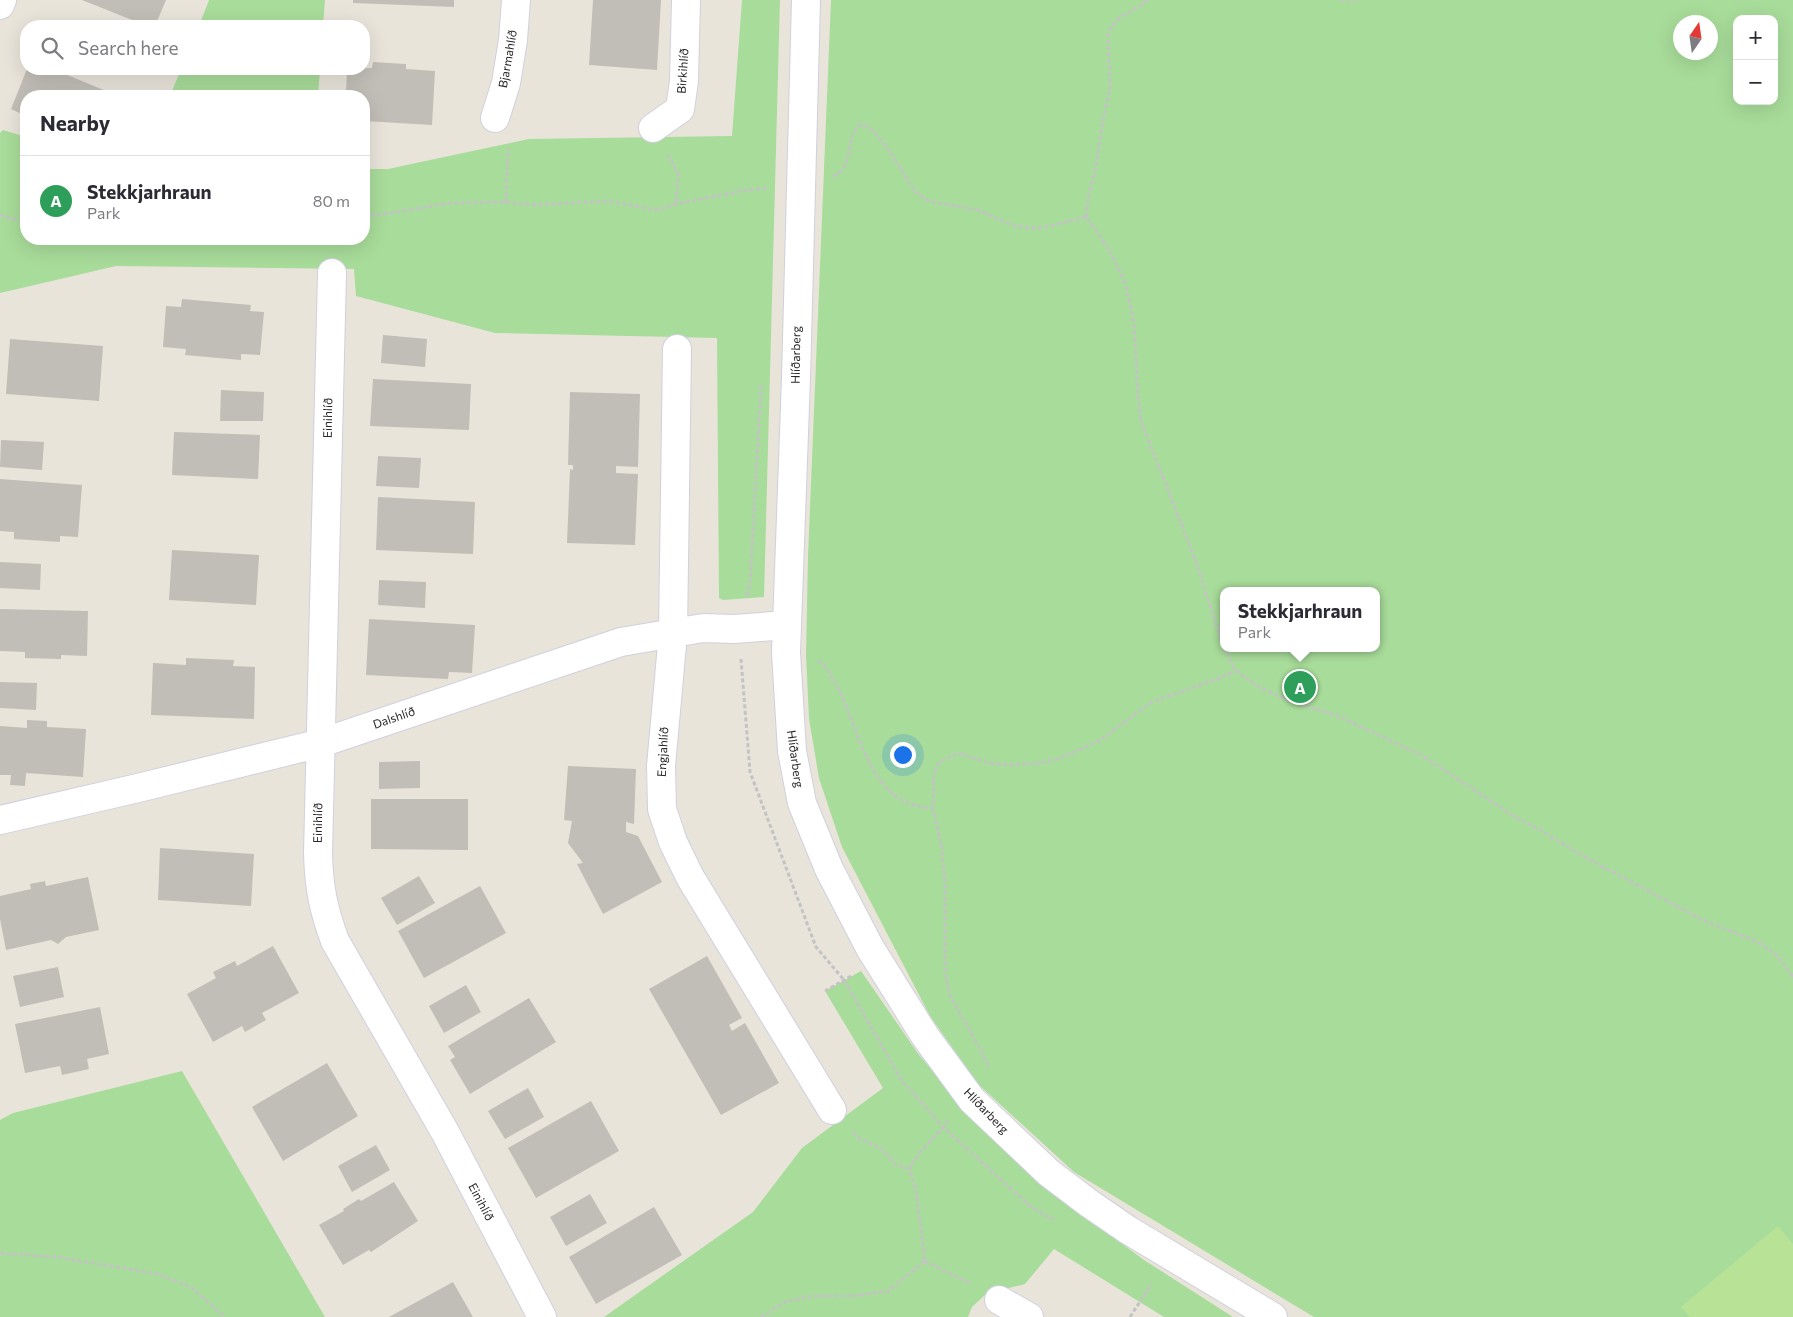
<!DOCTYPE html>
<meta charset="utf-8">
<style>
:root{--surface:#fff;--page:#f7f7f7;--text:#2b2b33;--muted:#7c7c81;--line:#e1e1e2;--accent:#d93025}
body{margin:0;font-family:Commissioner,sans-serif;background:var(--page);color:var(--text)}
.controls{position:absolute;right:15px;top:15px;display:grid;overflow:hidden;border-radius:10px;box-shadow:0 5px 20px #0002}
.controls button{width:45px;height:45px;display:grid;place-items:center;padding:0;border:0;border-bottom:1px solid var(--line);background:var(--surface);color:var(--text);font:25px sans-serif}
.compass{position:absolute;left:1673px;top:15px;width:45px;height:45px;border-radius:50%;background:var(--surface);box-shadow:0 5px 20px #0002;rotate:13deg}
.you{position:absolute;left:902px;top:754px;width:18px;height:18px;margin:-12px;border:4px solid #fff;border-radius:50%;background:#1a73e8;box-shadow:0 0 0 8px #1a73e833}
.badge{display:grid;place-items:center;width:32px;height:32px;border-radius:50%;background:var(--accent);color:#fff;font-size:16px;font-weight:700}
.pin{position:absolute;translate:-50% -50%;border:2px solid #fff;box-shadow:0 1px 5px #0006}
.popup{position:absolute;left:1220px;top:587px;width:160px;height:65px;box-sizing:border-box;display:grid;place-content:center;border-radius:10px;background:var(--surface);filter:drop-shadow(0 1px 4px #0005);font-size:16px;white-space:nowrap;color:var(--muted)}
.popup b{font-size:19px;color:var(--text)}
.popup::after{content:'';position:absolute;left:50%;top:100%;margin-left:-10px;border:10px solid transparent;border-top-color:var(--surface)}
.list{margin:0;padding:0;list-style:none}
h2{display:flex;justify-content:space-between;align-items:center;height:65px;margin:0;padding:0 20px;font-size:21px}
h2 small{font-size:16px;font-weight:400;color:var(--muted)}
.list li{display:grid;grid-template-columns:32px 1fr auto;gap:15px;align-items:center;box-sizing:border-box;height:90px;padding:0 20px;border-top:1px solid var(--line)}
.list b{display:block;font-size:19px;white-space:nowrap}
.list p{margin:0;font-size:16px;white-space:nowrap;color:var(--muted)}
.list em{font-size:16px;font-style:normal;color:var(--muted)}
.icon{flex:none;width:28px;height:28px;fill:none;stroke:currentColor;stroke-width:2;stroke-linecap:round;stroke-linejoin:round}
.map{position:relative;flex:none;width:1793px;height:1317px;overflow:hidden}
.search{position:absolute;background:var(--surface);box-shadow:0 5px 20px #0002;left:20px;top:20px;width:350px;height:55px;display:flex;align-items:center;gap:12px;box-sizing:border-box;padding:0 18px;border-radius:20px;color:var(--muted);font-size:19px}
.panel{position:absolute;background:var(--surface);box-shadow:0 5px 20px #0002;left:20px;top:90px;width:350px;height:155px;border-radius:20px}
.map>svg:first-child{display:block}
.green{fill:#a8dc9a;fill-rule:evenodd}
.pitch{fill:#b8e296}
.building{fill:#c1beb7}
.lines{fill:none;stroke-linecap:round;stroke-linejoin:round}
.minor-casing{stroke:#cfd0df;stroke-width:30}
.tertiary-casing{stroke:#cfd0df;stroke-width:30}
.path{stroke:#c3c3c3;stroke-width:3;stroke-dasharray:4 2.5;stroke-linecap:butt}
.minor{stroke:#fff;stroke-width:28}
.tertiary{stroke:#fff;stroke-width:28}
.labels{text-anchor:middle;stroke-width:4;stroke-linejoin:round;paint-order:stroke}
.street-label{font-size:12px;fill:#272727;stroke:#fff}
</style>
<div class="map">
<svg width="1793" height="1317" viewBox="0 0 1793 1317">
<rect width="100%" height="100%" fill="#e9e4da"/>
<!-- green -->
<path class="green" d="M209,0H325L323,26H199Z
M742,0H780L764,597L723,600L719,598L717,338L495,333L356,296L354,269L116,266L0,293V133L3,130L26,137V239H364V169H388L529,139L732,136Z
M831,0H1793V1317H1314L1074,1172L978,1084L930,1016L842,847L819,778L809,719L806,655L808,556ZM1737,19H1774V101H1737ZM1680,22H1710V52H1680ZM1224,591H1376V648H1224Z
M181,69H320L318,96H170Z
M861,971L919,1055L961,1103L1031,1176L1144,1260L1233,1317H1164L1054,1249L1025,1284L987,1293L972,1307L968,1317H604L753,1212L802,1148L883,1088L825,991Z
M182,1071L325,1317H0V1120L13,1113Z"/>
<!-- pitch -->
<path class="pitch" d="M1778,1226L1793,1244V1317H1690L1681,1307Z"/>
<!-- building -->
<path class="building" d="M82,0H166L155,26H147Z
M353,0H454V7L353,3Z
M593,0H661L657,70L589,65Z
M373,62L406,64V69L435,71L432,125L364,121V96H346L347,69L372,68Z
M27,69H53L118,96H26V116L11,109Z
M182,299L251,305L250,311L264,312L260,355L241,354V360L185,355L186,349L163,347L166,306L181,307Z
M383,335L427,339L425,367L381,363Z
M10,339L103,346L99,401L6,394Z
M373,379L471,384L469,430L370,426Z
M221,390L264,392L263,421H220Z
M570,392L640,394L638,467L616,466V473L638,474L635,545L567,543L570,469L573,470V465H568Z
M174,432L260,435L258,479L172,475Z
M1,440L44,442L42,470L0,467Z
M378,456L421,458L419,488L376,486Z
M0,479L82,485L78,537L60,536V542L14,539V532L0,531Z
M378,497L475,502L473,554L376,550Z
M172,550L259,555L256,605L169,600Z
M0,562L41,564L40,590L0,588Z
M379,580L426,582L425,608L378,605Z
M0,609L88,611L87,656L61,655V659L25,658V652L0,651Z
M369,619L475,625L472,673L449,672L448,679L366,675Z
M186,658L234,660L233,666L255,667L254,719L151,715L153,663L186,665Z
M0,682L37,683L36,710L0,708Z
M27,720L47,721V727L86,729L83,777L26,773L25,786L10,785L11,775H0V726L27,728Z
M420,761V788L379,789V762Z
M568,766L636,769L634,824L626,822V832L638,836L662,882L603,914L577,864L583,863L568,843L572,821L564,820Z
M371,799H468V850L371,849Z
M160,848L254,854L251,906L158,900Z
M419,876L435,903L397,925L381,898Z
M88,877L99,930L66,937L58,944L51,940L6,950L0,919V896L31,889L30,884L45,881L46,886Z
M480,886L506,933L424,978L398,931Z
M273,946L299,993L262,1013L266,1020L245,1032L242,1026L213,1042L187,994L216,978L213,972L235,961L237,966Z
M707,956L742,1018L729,1025L732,1031L745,1023L779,1083L721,1115L649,989Z
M58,967L64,997L20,1007L13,976Z
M466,985L481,1012L444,1033L429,1006Z
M529,998L556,1042L470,1094L450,1060L455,1057L448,1046Z
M100,1007L109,1054L87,1059L89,1069L62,1075L60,1066L25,1073L15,1024Z
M327,1063L358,1116L283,1161L252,1107Z
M528,1088L544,1117L505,1139L488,1111Z
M591,1101L619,1151L536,1198L508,1148Z
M376,1145L390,1170L352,1192L338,1166Z
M394,1182L418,1221L371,1252L369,1250L343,1265L319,1225L344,1211L343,1209L359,1199L361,1201Z
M590,1194L607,1223L566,1246L550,1217Z
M654,1207L682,1255L596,1304L569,1257Z
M453,1282L473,1317H389Z"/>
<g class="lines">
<!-- minor casing -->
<g class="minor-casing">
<path id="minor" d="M0,5L2,0
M495,118L506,83L513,40L516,0
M653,128L680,109L684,81L686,0
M332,273L318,853C319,888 323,908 335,941L445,1132L542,1317
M677,349L673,634L661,766L662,809L673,842L690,877L832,1110
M0,820L138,788L321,743L621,642L703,628L734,629L787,625
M999,1300L1029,1317"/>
</g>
<!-- tertiary casing -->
<g class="tertiary-casing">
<path id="tertiary" d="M806,0L796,378L786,653L792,751L802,803L829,869L870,948L925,1036L972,1100L1049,1173L1090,1204L1128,1230L1273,1317"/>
</g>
<!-- path -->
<path class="path" d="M1147,0L1140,6L1120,17L1111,27L1108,36L1110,88L1102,125L1096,167L1089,193L1086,217C1104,240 1120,266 1128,294C1139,335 1134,379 1141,421L1196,562L1224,649L1236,671L1261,688L1288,700L1338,716L1421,755L1512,815L1542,831L1581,855L1707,922L1756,941L1776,954L1793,977
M1340,0H1357
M668,155L678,173L676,204
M833,176C857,166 843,132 862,124C879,128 904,176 915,191L922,197L932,202L978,210L1010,224L1030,229L1050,226L1086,217
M506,202L508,148
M0,215L26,222
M364,216L384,214L451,203L506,202L531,205L608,201L657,210L676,204L747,190L768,188
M747,596L750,583L761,385
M741,659L750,772L816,947L844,980L902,1081L943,1127L1030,1206L1055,1221
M818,661C825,664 828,671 832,678C861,723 865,807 933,808
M825,991L851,976
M988,1066L983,1054L950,996L945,972V885L942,849L933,808L934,773L939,763L953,755L961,754L989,763L1009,765L1040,763L1058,759L1097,742L1152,702L1214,680L1236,671
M853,1132L860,1139L882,1149L895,1164L909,1169
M0,1253L57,1257L157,1274L191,1287L225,1317
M925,1261L971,1284
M761,1317L785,1302L812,1296H853L888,1291L925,1261L916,1190L909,1169L917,1156L948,1121
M1130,1317L1152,1283"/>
<!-- minor -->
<use href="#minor" class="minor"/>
<!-- tertiary -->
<use href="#tertiary" class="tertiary"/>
</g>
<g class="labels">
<!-- street labels -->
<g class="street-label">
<text transform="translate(508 59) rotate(-80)" y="4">Bjarmahlíð</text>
<text transform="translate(683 71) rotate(-86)" y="4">Birkihlíð</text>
<text transform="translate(796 355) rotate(-89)" y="4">Hlíðarberg</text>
<text transform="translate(328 418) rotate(-89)" y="4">Einihlíð</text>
<text transform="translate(394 718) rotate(-19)" y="4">Dalshlíð</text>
<text transform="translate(663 752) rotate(-87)" y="4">Engjahlíð</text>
<text transform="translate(795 759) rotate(82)" y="4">Hlíðarberg</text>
<text transform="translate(318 823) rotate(-89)" y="4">Einihlíð</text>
<text transform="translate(986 1111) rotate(46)" y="4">Hlíðarberg</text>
<text transform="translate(481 1202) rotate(62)" y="4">Einihlíð</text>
</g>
</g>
</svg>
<div class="controls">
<button>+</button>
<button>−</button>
</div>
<svg class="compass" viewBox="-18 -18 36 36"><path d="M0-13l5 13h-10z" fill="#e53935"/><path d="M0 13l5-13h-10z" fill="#7c7c81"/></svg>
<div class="you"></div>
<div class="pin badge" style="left:1300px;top:687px;background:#2e9e5b">A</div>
<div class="popup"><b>Stekkjarhraun</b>Park</div>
<div class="search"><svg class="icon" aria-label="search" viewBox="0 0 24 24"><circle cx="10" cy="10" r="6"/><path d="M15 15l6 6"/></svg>Search here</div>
<section class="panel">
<h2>Nearby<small></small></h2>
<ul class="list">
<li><span class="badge" style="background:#2e9e5b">A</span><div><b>Stekkjarhraun</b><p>Park</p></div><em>80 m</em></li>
</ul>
</section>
</div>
